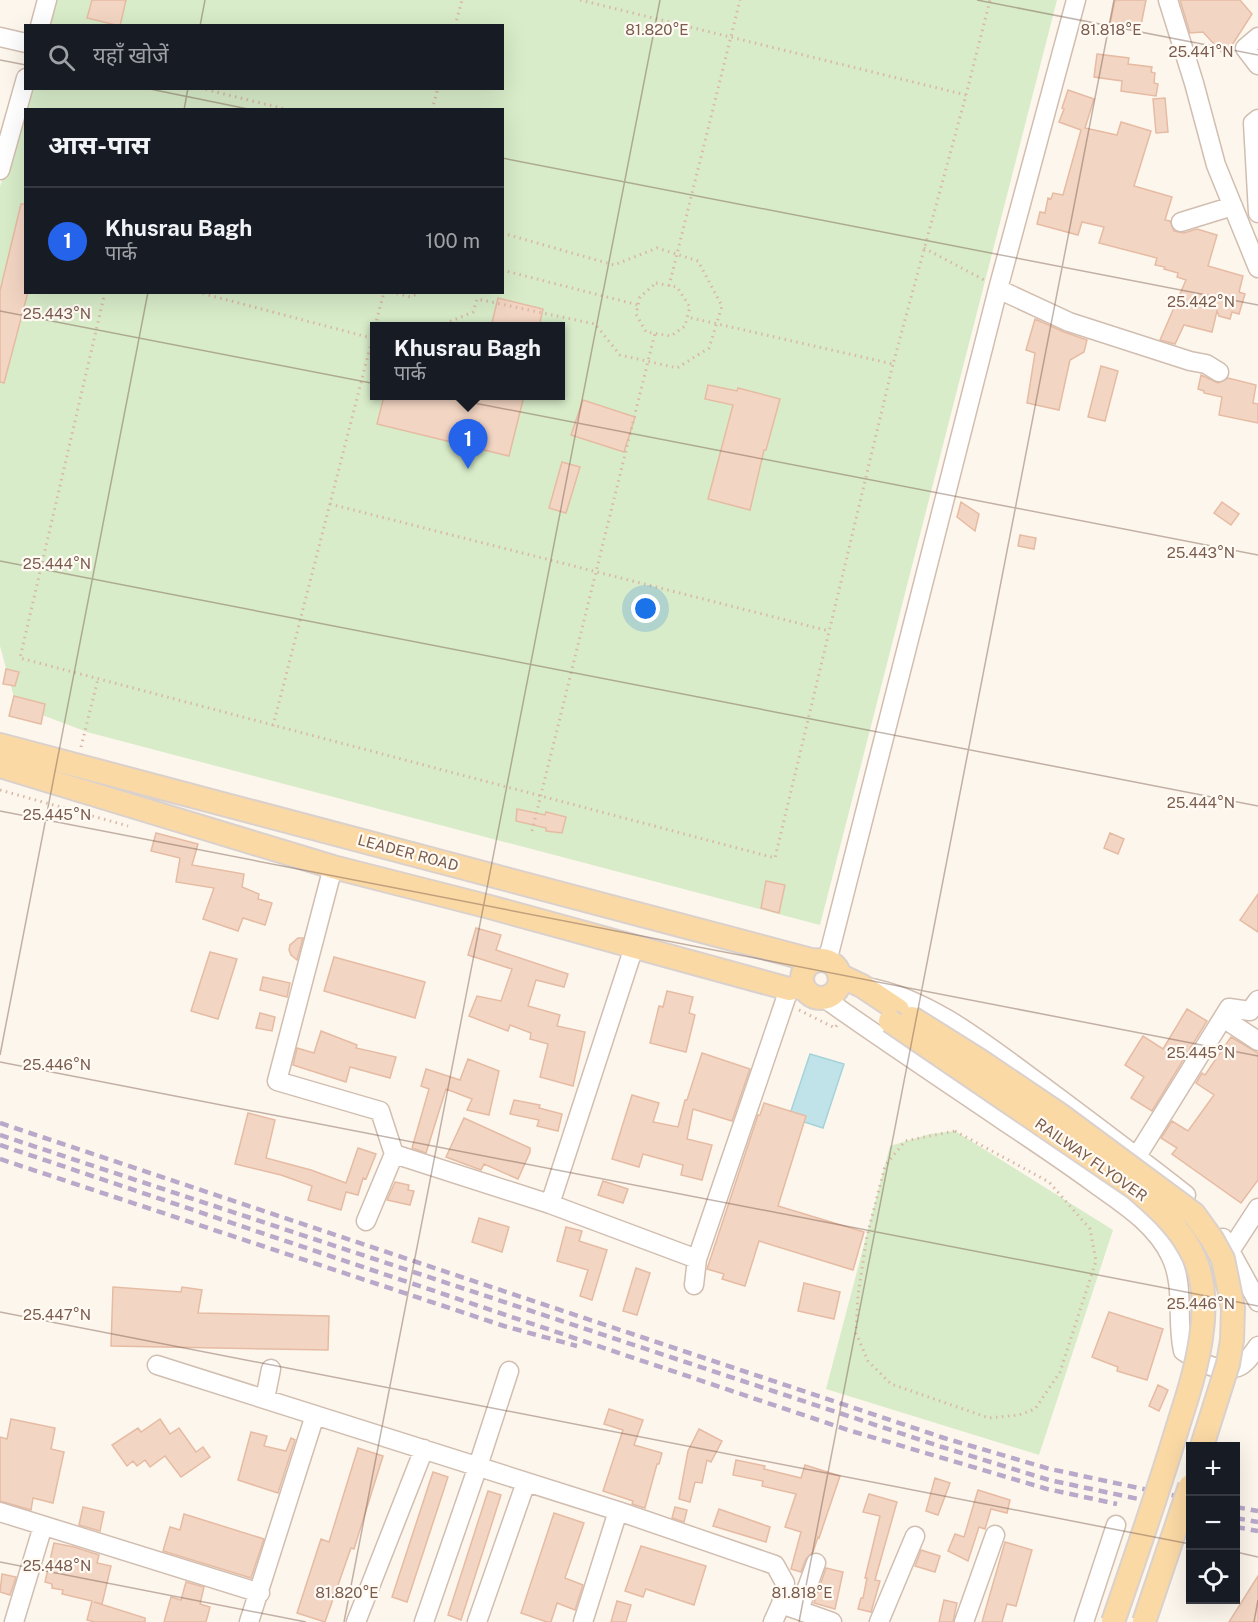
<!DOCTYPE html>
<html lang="hi">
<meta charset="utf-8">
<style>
:root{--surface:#171b24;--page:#242831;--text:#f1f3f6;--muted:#9ea1a6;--line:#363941;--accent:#2563eb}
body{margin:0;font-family:"Public Sans","Noto Sans Devanagari",sans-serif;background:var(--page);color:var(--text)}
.controls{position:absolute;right:18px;bottom:18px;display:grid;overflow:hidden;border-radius:0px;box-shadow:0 6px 24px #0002}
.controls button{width:54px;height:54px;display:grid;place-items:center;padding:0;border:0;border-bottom:2px solid var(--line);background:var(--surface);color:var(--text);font:30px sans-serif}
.you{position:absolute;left:646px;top:609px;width:21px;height:21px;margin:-15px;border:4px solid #fff;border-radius:50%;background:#1a73e8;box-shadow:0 0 0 9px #1a73e833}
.badge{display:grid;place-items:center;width:39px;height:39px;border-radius:50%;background:var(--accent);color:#fff;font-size:20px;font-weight:700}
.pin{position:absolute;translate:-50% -50px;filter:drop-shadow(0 2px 3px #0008)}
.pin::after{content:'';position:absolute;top:32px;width:21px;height:18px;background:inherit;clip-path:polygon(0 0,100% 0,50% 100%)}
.popup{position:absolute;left:370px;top:322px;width:195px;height:78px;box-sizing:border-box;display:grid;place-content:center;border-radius:0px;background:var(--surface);filter:drop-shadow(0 2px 4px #0005);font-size:20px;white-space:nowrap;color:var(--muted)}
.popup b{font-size:22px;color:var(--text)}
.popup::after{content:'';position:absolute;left:50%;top:100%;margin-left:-12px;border:12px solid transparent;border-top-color:var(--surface)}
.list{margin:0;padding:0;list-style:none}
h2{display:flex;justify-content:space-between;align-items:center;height:78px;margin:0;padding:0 24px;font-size:26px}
h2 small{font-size:20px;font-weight:400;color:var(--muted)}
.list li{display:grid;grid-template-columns:39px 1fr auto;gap:18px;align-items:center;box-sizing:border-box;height:108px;padding:0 24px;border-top:2px solid var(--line)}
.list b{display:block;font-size:22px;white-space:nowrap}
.list p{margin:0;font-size:20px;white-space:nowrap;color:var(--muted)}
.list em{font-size:20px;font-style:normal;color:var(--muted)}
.icon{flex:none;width:33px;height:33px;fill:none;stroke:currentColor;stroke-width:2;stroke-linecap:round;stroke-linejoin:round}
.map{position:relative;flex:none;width:1258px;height:1622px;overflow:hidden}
.search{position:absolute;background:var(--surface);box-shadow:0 6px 24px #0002;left:24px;top:24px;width:480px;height:66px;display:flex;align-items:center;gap:15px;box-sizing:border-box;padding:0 21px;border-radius:0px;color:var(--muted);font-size:22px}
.panel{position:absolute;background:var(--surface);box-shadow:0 6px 24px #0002;left:24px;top:108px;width:480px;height:186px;border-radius:0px}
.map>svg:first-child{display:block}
.green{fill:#d8ecc9;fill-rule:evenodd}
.water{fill:#bfe3e8;stroke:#a5d3da;stroke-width:1.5}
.building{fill:#f3d5c3;stroke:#e6bba3;stroke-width:1.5}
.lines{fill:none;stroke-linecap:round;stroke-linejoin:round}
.minor-casing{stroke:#d1beb0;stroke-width:21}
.major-casing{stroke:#dad1cd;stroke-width:26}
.path{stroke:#d9b8a5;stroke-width:3;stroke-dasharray:1.5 4.5;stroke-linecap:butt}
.minor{stroke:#fff;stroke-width:18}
.major{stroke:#fbd9a5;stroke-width:22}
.rail{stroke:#b9a8c9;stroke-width:4.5;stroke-dasharray:9 6;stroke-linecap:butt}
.major-bridge-casing{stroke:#dad1cd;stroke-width:26;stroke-linecap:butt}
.major-bridge{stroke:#fbd9a5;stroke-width:22}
.ticks{fill:none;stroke:#7a5c4d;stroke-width:1.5;stroke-opacity:0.45}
.labels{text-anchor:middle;stroke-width:4.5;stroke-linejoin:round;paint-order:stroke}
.street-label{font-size:15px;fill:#7a5c4d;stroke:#fffaf3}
.ticks-label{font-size:15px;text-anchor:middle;fill:#7a5c4d;stroke:#fffaf3;stroke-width:4.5;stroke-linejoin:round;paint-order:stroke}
</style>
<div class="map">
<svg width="1258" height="1622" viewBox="0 0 1258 1622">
<rect width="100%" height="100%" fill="#fdf6ec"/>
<!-- green -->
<path class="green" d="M52,0H1057L820,925L87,732L16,705L0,646V187L27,89L502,88V26L45,25ZM26,110H502V292H26ZM375,326H561V396H375Z
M955,1131L1113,1230L1039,1455L826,1389L890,1146L930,1134Z"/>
<!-- water -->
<path class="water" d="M810,1054L844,1064L823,1128L789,1117Z"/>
<!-- building -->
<path class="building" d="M92,0H126L120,26L87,18Z
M1115,0H1146L1140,30L1110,24Z
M1180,0H1240L1252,14L1225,56L1203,32L1190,33Z
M1097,54L1129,58L1128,64L1152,67L1151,72L1155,73L1154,83L1158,84L1156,96L1121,91L1122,81L1094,77Z
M1068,90L1094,99L1085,128L1117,135L1121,122L1151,131L1134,186L1172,197L1165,220L1170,221L1174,231L1184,233L1197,229L1217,235L1208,266L1243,276L1239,292L1245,294L1239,314L1232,312L1230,319L1219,316L1217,311L1212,332L1184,325L1175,344L1160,340L1186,280L1177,277L1178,273L1164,269L1165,267L1155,265L1157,258L1099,243L1104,227L1082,222L1078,235L1037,224L1040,212L1045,213L1048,198L1051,199L1053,193L1063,195L1081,130L1059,122L1064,109L1062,108Z
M1165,98L1168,132L1156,133L1153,99Z
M21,204H26V292H28L4,383L0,382V291Z
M498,298L543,309L539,327H491Z
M1035,319L1064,332L1087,340L1084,352L1070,360L1059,410L1027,403L1035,353L1026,350Z
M1101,366L1118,371L1105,421L1088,417Z
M1201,375L1218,383L1228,378L1256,385L1253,403L1258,404V423L1219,415L1222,397L1204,393V391L1198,389Z
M708,385L737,391L738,388L780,399L766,450H764L750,510L708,499L733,405L705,399Z
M384,396H524L509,456L377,424Z
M583,400L635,417L624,452L571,435Z
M562,462L580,467L566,513L549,508Z
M961,502L979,514L975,531L957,517Z
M1222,502L1239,514L1231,525L1214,513Z
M1020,535L1036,538L1034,549L1018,546Z
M6,669L19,672L15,686L3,684Z
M14,696L45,704L41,724L9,716Z
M517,809L545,815L546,812L566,817L562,833L546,831V828L516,821Z
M156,833L198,844L192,865L244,874L242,887L259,894L258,899L272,903L265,925L243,918L238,931L203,919L214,888L176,882L180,858L151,851Z
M1110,833L1124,839L1118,854L1104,848Z
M766,881L785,885L779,913L761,908Z
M1258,894V932L1240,920Z
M476,928L501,935L496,950L568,974L564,987L536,980L528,1006L560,1015L557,1026L585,1032L573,1086L540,1077L548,1044L530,1039L531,1033L510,1025L508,1031L469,1016L477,996L501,1001L512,969L468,955Z
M298,938H303L297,960L291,955L289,950L290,945Z
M210,952L237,959L218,1019L191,1011Z
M334,957L425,982L415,1018L324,991Z
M263,977L290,983L287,997L260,990Z
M667,991L693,997L689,1013L695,1015L686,1052L650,1043L659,1006L663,1007Z
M1187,1009L1207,1021L1152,1111L1131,1098L1144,1077L1125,1065L1143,1036L1163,1049Z
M260,1013L275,1017L272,1031L256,1028Z
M321,1031L357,1045L356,1048L396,1057L390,1078L350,1067L346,1082L293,1065L297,1048L314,1053Z
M1231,1037L1258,1053V1180L1241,1203L1172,1154L1177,1148L1161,1138L1172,1121L1188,1131L1214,1095L1196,1083L1202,1073L1205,1075Z
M702,1053L750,1069L732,1121L693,1109L687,1139L712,1145L702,1180L681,1175L683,1165L643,1154L639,1167L612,1159L632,1095L659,1103L653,1122L678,1127L685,1100H687Z
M468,1059L499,1071L489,1115L467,1110L472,1099L446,1089L426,1153L412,1148L429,1089L421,1086L426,1069L460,1080Z
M514,1100L540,1105L539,1108L562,1114L558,1131L537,1126L539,1120L510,1114Z
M764,1103L806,1116L778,1206L864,1232L853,1270L759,1241L745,1286L722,1279L724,1274L707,1269L758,1115H760Z
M248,1113L275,1120L266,1158L311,1170L346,1183L358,1148L376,1154L366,1179L363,1178L358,1195L346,1192L341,1210L308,1200L312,1186L281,1175L235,1164Z
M464,1118L530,1148V1152L518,1179L484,1164L481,1170L446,1157Z
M603,1181L628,1189L623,1203L598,1195Z
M395,1182L409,1185L408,1190L414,1191L410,1205L387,1200Z
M479,1218L509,1227L502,1252L472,1242Z
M566,1227L582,1231L579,1241L607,1250L592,1300L580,1296L588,1270L557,1261Z
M636,1268L650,1273L637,1315L623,1311Z
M804,1283L840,1292L834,1319L798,1311Z
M113,1287L181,1292L182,1287L202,1290L198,1313L329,1316L328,1350L111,1346Z
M1109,1312L1163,1329L1147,1380L1117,1371L1118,1367L1092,1357Z
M1158,1385L1168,1390L1159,1411L1149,1406Z
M609,1409L643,1420L634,1445L662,1453L659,1464H657L645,1508L632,1504L633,1501L603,1491L623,1430L604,1424Z
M11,1419L55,1428L51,1449L64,1452L53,1503L33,1498L31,1510L0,1501V1437L7,1439Z
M160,1419L170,1434L179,1428L196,1452L203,1447L210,1457L181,1477L165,1456L150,1467L145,1460L137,1466L133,1461L127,1466L112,1445L138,1428L141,1432Z
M699,1429L722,1441L711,1462L707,1460L702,1483L695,1482L690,1502L679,1499L688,1451Z
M251,1432L267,1436L264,1446L286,1451L291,1438L295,1440L278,1493L238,1480Z
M358,1448L383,1456L354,1549L351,1548L325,1622L297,1613L321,1539L329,1542Z
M736,1460L765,1466L764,1469L801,1478L805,1465L840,1476L819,1538L818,1537L813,1552L806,1559L801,1572L791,1569L801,1532L785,1527L796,1494L762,1486L763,1481L733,1475Z
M433,1472L448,1477L407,1602L392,1597Z
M935,1478L950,1483L938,1515L926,1511Z
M978,1490L1010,1500L1007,1513L991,1509L985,1529L979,1527L968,1561L948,1551L955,1534L964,1537Z
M488,1491L501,1495L461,1620L448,1615Z
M869,1494L897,1502L875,1580L880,1581L871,1612L858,1609L861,1598H863L867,1578H865L880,1516L863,1512Z
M83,1507L104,1512L100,1531L79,1525Z
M675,1507L687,1510L684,1522L672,1518Z
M719,1509L770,1527L766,1542L713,1526Z
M554,1513L584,1523L565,1578L583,1585L575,1610L557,1603L551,1622H547L521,1613Z
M184,1514L264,1539L251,1578L163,1551L170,1527L180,1530Z
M1005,1542L1032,1550L1016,1606L1007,1604L1002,1622H982Z
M54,1543L74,1547L99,1555L97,1563L111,1566L102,1604L94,1602L145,1618V1622H95L87,1620L92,1601L62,1594L63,1590L52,1588V1584L45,1582Z
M641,1546L706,1566L694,1605L646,1589L643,1597L625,1591Z
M921,1550L940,1556L935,1572L915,1566Z
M826,1568L843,1572L835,1609L814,1603Z
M2,1574L16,1577L10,1595L0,1592Z
M1258,1576V1622H1229Z
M186,1582L204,1587L200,1604L210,1607L206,1622H164L171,1597L181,1600Z
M944,1600L957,1603L953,1622H939Z
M617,1601L631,1605L626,1622H611Z"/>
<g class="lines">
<!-- minor casing -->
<g class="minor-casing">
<path id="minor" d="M1168,0L1194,83L1216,165L1258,268
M40,26L47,0
M0,37L26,43
M1258,37L1245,48L1258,65
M1258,119L1253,123L1258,213
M0,170L26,78
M1181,222L1233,206
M998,289L1069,322L1190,361L1206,364L1219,372
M333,867L277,1081L380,1111L394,1154L366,1221
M827,962L998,289L1076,0
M867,987C931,998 993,1050 1044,1087C1092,1123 1139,1158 1186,1195
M824,998C883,1040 944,1080 1004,1121C1034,1141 1064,1161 1094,1183C1122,1203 1156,1224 1171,1257C1185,1287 1176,1320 1183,1351C1198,1361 1219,1374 1238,1367C1246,1364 1253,1353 1258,1346
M1223,1018L1258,1041
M394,1154L550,1204L697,1259
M1137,1156L1229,1008L1250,1011L1258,1000
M550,1204L634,947
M1223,1238L1258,1302
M1230,1251L1258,1208
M694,1285L697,1259L789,989
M157,1365L618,1511L775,1565L785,1583L781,1604L773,1622
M265,1399L271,1369
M0,1512L260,1593
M781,1604L832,1622
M799,1610L816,1563
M14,1622L43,1526
M249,1622L315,1415
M356,1622L424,1449
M424,1622L478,1466L509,1371
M477,1622L526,1482
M583,1622L618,1511
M879,1622L915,1536
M964,1622L995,1535
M1084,1622L1116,1525"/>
</g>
<!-- major casing -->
<g class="major-casing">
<path id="major" d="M0,745L815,961
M0,766L333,867L486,906L789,989L803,986
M802 979a19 19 0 1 1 38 0a19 19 0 1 1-38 0Z
M839,975L862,986L898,1010"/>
</g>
<!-- path -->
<path class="path" d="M580,0L966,95L893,364L687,317
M455,26L462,0
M200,88L289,110
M966,95L990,0
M432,110L438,88
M924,248L986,281
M502,270L638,305
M656,283L677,287L690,307L685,326L671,336L646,332L636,314L640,297Z
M669,286L740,0
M105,292L20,658L775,858L893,364
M197,292L375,339
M391,292L411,297L420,292
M375,326L384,292
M439,326L473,312L477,299L595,324L620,355L677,368L709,348L722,306L698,261L657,248L614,265L502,233
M330,504L829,631
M273,726L375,328
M81,747L98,679
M0,790L128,826
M532,831L655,333
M799,1010L835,1028L837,1025
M955,1131L1049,1182L1090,1229L1096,1261L1060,1372L1035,1409L1019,1415L989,1418L891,1384L868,1361L856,1333L858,1295L867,1236L885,1166L905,1141Z"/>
<!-- minor -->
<use href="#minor" class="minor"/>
<!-- major -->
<use href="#major" class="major"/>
<!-- rail -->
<path class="rail" d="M0,1123L944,1438L1050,1469L1190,1499
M0,1135L942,1447L1049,1480L1190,1510
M0,1145L848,1430L1047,1489L1117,1504
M0,1159L504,1326L577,1346
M1236,1507L1258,1511
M1236,1518L1258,1522
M1236,1527L1258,1531"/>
<!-- major-bridge casing -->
<g class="major-bridge-casing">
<path id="major-bridge" d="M912,1018L979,1060L1059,1114L1194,1214L1212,1239L1223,1259L1233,1308L1232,1340L1228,1364L1202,1446
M890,1021L1135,1188C1158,1208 1181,1228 1194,1257C1205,1281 1205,1312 1201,1338C1196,1373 1184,1406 1174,1439C1155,1501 1134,1561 1113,1622
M1144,1622L1190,1486"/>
</g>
<!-- major-bridge -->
<use href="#major-bridge" class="major-bridge"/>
</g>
<!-- ticks -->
<path class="ticks" d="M977,0L1258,55M200,26L205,0M0,60L26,65M145,88L253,110M184,110L188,88M502,158L1258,305M0,311L1258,555M0,561L1258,806M0,811L1258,1056M0,1055L148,292M0,1062L1258,1306M0,1312L1190,1544M1236,1552L1258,1557M0,1562L306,1622M344,1622L660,0M799,1622L1114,0M1254,1622L1258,1600"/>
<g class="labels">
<!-- street labels -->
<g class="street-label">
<text transform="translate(408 853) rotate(15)" y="5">LEADER ROAD</text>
<text transform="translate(1091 1160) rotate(35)" y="5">RAILWAY FLYOVER</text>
</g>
</g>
<g class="ticks-label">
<text x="657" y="35">81.820°E</text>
<text x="1111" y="35">81.818°E</text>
<text x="1201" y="57">25.441°N</text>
<text x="1201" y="307">25.442°N</text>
<text x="57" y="319">25.443°N</text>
<text x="1201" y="558">25.443°N</text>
<text x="57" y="569">25.444°N</text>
<text x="1201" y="808">25.444°N</text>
<text x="57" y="820">25.445°N</text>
<text x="1201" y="1058">25.445°N</text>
<text x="57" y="1070">25.446°N</text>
<text x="1201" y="1309">25.446°N</text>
<text x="57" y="1320">25.447°N</text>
<text x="57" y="1571">25.448°N</text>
<text x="347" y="1598">81.820°E</text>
<text x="802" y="1598">81.818°E</text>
</g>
</svg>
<div class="controls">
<button>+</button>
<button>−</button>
<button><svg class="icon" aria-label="locate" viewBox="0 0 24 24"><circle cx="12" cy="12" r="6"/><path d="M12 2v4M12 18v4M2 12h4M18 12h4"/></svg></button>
</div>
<div class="you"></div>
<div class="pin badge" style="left:468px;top:469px">1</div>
<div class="popup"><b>Khusrau Bagh</b>पार्क</div>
<div class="search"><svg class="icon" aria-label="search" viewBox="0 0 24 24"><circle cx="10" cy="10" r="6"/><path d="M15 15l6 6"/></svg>यहाँ खोजें</div>
<section class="panel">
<h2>आस-पास<small></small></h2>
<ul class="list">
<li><span class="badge">1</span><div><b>Khusrau Bagh</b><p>पार्क</p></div><em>100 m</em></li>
</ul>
</section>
</div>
